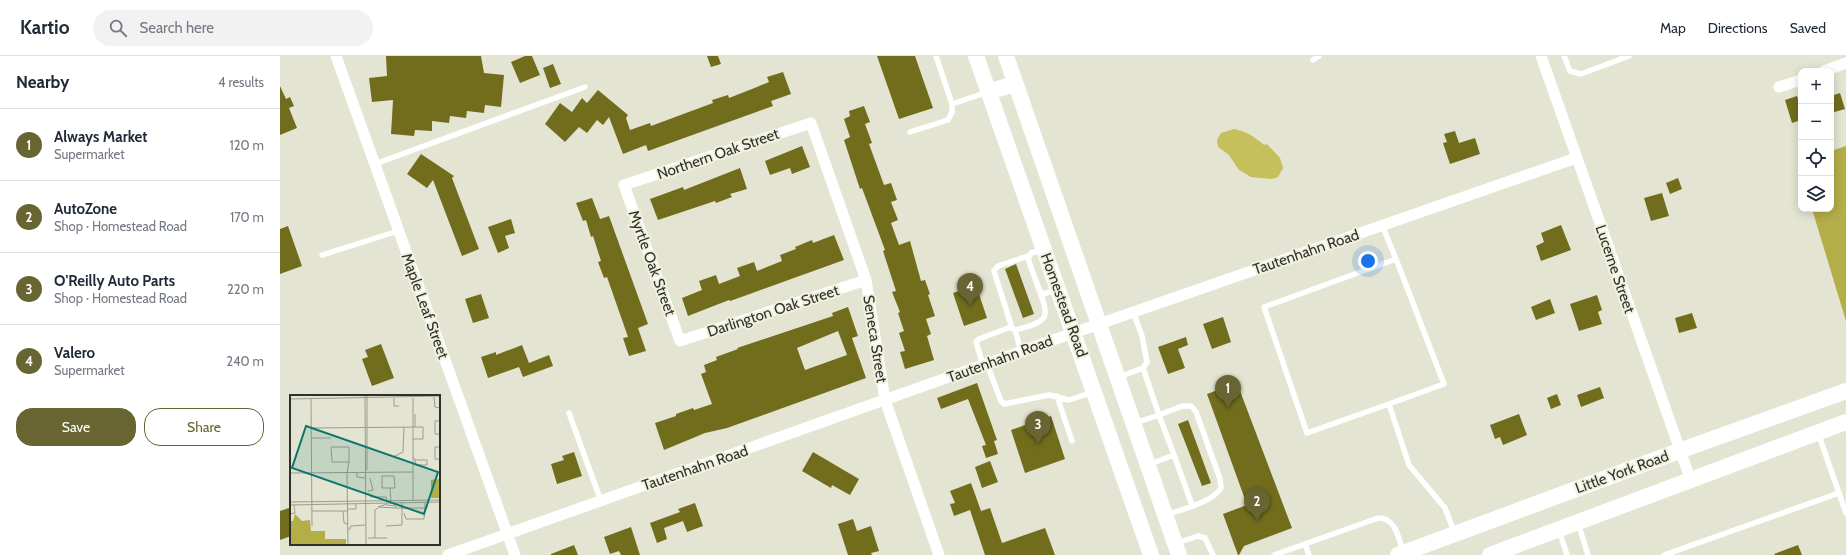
<!DOCTYPE html>
<meta charset="utf-8">
<style>
:root{--surface:#fff;--page:#f2f2f3;--text:#1f2937;--muted:#747a83;--line:#e0e1e3;--accent:#686532}
body{margin:0;font-family:Cabin,sans-serif;background:var(--page);color:var(--text)}
.controls{position:absolute;right:12px;top:12px;display:grid;overflow:hidden;border-radius:8px;box-shadow:0 2px 10px #0003}
.controls button{width:36px;height:36px;display:grid;place-items:center;padding:0;border:0;border-bottom:1px solid var(--line);background:var(--surface);color:var(--text);font:20px sans-serif}
.you{position:absolute;left:1088px;top:205px;width:14px;height:14px;margin:-10px;border:3px solid #fff;border-radius:50%;background:#1a73e8;box-shadow:0 0 0 6px #1a73e833}
.badge{display:grid;place-items:center;width:26px;height:26px;border-radius:50%;background:var(--accent);color:#fff;font-size:13px;font-weight:700}
.pin{position:absolute;translate:-50% -33px;filter:drop-shadow(0 1px 2px #0008)}
.pin::after{content:'';position:absolute;top:21px;width:14px;height:12px;background:inherit;clip-path:polygon(0 0,100% 0,50% 100%)}
.list{margin:0;padding:0;list-style:none}
h2{display:flex;justify-content:space-between;align-items:center;height:52px;margin:0;padding:0 16px;font-size:17px}
h2 small{font-size:13px;font-weight:400;color:var(--muted)}
.list li{display:grid;grid-template-columns:26px 1fr auto;gap:12px;align-items:center;box-sizing:border-box;height:72px;padding:0 16px;border-top:1px solid var(--line)}
.list b{display:block;font-size:15px;white-space:nowrap}
.list p{margin:0;font-size:13px;white-space:nowrap;color:var(--muted)}
.list em{font-size:13px;font-style:normal;color:var(--muted)}
.actions{display:flex;gap:8px;padding:12px 16px}
.actions a{flex:1;padding:9px 0;border:1px solid var(--accent);border-radius:16px;text-align:center;font-size:14px;color:var(--accent)}
.actions .main{background:var(--accent);color:#fff}
.icon{flex:none;width:22px;height:22px;fill:none;stroke:currentColor;stroke-width:2;stroke-linecap:round;stroke-linejoin:round}
.map{position:relative;flex:none;width:1566px;height:499px;overflow:hidden}
header{display:flex;align-items:center;gap:24px;box-sizing:border-box;height:56px;padding:0 20px;background:var(--surface);border-bottom:1px solid var(--line)}
header strong{font-size:19px}
nav{display:flex;gap:22px;margin-inline-start:auto;font-size:14px}
.search{width:280px;height:36px;background:var(--page);display:flex;align-items:center;gap:10px;box-sizing:border-box;padding:0 14px;border-radius:22px;color:var(--muted);font-size:15px}
main{display:flex}
aside{flex:1;background:var(--surface)}
.map>svg:first-child{display:block}
.forest{fill:#b3ae48}
.water{fill:#c5c05b}
.building{fill:#716d1d;fill-rule:evenodd}
.lines{fill:none;stroke-linecap:round;stroke-linejoin:round}
.lane{stroke:#fff;stroke-width:5.5}
.street{stroke:#fff;stroke-width:11}
.secondary{stroke:#fff;stroke-width:16}
.labels{text-anchor:middle;stroke-width:4;stroke-linejoin:round;paint-order:stroke}
.street-label{font-size:15px;fill:#30302a;stroke:#f1f1e0}
.inset-road{fill:none;stroke:#9c9c8f;stroke-width:1}
.view{fill:#0f766e;fill-opacity:0.15;stroke:#0f766e;stroke-width:2}
.inset-edge{fill:none;stroke:#30302a;stroke-width:2}
</style>
<header>
<strong>Kartio</strong>
<div class="search"><svg class="icon" aria-label="search" viewBox="0 0 24 24"><circle cx="10" cy="10" r="6"/><path d="M15 15l6 6"/></svg>Search here</div>
<nav><a>Map</a><a>Directions</a><a>Saved</a></nav>
</header>
<main>
<aside>
<h2>Nearby<small>4 results</small></h2>
<ul class="list">
<li><span class="badge">1</span><div><b>Always Market</b><p>Supermarket</p></div><em>120 m</em></li>
<li><span class="badge">2</span><div><b>AutoZone</b><p>Shop · Homestead Road</p></div><em>170 m</em></li>
<li><span class="badge">3</span><div><b>O'Reilly Auto Parts</b><p>Shop · Homestead Road</p></div><em>220 m</em></li>
<li><span class="badge">4</span><div><b>Valero</b><p>Supermarket</p></div><em>240 m</em></li>
</ul>
<div class="actions"><a class="main">Save</a><a>Share</a></div>
</aside>
<div class="map">
<svg width="1566" height="499" viewBox="0 0 1566 499">
<rect width="100%" height="100%" fill="#e4e4d3"/>
<!-- forest -->
<path class="forest" d="M1566,90V265L1532,153H1551V95Z"/>
<!-- water -->
<path class="water" d="M954,73C966,75 975,81 984,89L987,88L1000,102L1003,112L998,121L992,123L971,121L959,114L949,99L938,91L937,84L941,77Z"/>
<!-- building -->
<path class="building" d="M106,0H201L204,17L224,19L221,51L205,49L204,57L187,55L186,62L170,60L169,67L152,65V75L135,74L134,80L111,78L113,44L92,46L89,22L107,20Z
M245,0H252L260,19L240,27L231,6Z
M427,0H438L441,8L431,11Z
M597,0H635L653,52L619,63Z
M273,8L281,28L270,32L263,12Z
M503,16L511,38L491,45L493,50L368,95L366,89L343,98L329,61L323,69L317,64L307,77L299,71L285,86L265,68L280,47L292,56L302,42L307,47L318,34L348,59L346,62L350,74L370,67L371,70L433,47L432,44L448,39L449,42L472,33L489,26L487,21Z
M0,30L6,43L10,41L14,50L9,52L17,72L0,79Z
M1560,37L1565,53L1551,57V40Z
M1517,40L1521,51V64L1512,67L1505,44Z
M584,50L590,66L585,68L592,87L589,88L604,129L611,127L617,144L611,146L618,164L611,167L619,189L630,185L641,225L645,224L650,238L648,239L655,260L646,263L651,278L647,280L654,304L625,313L620,296L625,295L619,277L624,275L618,257L620,256L612,236L616,235L603,195L605,194L582,132L580,133L564,84L570,81L564,63L570,60L569,55Z
M1175,75L1179,87L1195,82L1200,98L1170,108L1163,87L1167,86L1164,78Z
M522,90L530,111L512,118L510,112L490,119L485,105Z
M141,98L174,120L172,122L199,193L182,200L153,124L147,132L127,118Z
M460,112L467,133L450,138L452,141L436,147L435,145L378,164L370,143L403,131L404,134Z
M1398,122L1402,133L1390,138L1386,127Z
M1382,137L1389,160L1371,165L1364,142Z
M312,142L320,163L329,160L368,268L358,272L366,295L349,300L343,282L348,281L327,221L324,222L318,206L321,205L313,180L311,181L306,164L303,165L296,147Z
M231,163L235,177L225,180L229,192L218,197L208,171Z
M1281,169L1291,194L1261,205L1256,190L1264,186L1261,177Z
M8,170L22,210L0,218V173Z
M554,179L564,204L467,239L450,245L449,244L408,260L402,242L422,234L419,225L436,219L439,228L460,220L457,212L474,206L477,215L502,205L500,199L516,193L515,191L532,184L533,187Z
M736,208L754,258L743,262L725,213Z
M696,229L707,262L684,270L673,237Z
M201,238L209,262L193,267L185,243Z
M1317,239L1322,254L1318,256L1322,268L1299,275L1290,248Z
M1270,243L1275,257L1256,264L1251,251Z
M568,251L578,280L572,282L586,322L447,372L425,377L384,394L375,367L396,360V358L413,352L414,354L432,348L421,318L426,316L424,309L437,304L436,301L458,293L457,292L553,260L552,257ZM558,275L567,299L525,314L517,292Z
M1412,257L1417,272L1399,277L1395,262Z
M943,261L951,286L932,293L923,268Z
M906,281L908,289L898,293L905,312L888,318L878,291Z
M101,288L114,322L92,330L82,303L88,301L85,294Z
M242,289L249,307L269,299L273,310L243,321L239,311L208,322L201,301L216,296V299Z
M697,327L717,384L714,385L718,398L706,402L702,390L706,389L688,343L661,353L657,342Z
M957,327L1012,472L964,490L959,499H958L943,458L967,449L927,338Z
M1320,331L1324,342L1301,351L1297,339Z
M1277,338L1281,349L1271,353L1267,342Z
M1239,358L1247,379L1223,389L1220,381L1215,383L1210,369Z
M771,360L785,403L745,417L731,374Z
M908,364L931,427L922,430L898,368Z
M294,396L302,420L277,428L271,408L284,404L282,400Z
M533,396L579,423L570,439L552,429L551,432L522,415Z
M710,405L718,426L702,432L695,411Z
M691,427L701,455L710,452L722,487L765,472L775,499H705L690,454L674,460L670,448L675,447L670,435Z
M415,447L423,470L407,476L403,465L384,472L387,483L377,487L370,467L400,456L398,453Z
M9,452L11,458V480L0,484V455Z
M573,463L577,475L591,470L599,495L591,497L592,499H568L558,468Z
M351,471L360,499H341L339,495L330,498L324,481Z
M294,489L298,499H271V498Z
M1518,489L1522,499H1495L1494,498Z"/>
<g class="lines">
<!-- lane -->
<path class="lane" d="M656,0L672,48L708,36
M1284,0L1290,15L1301,18L1349,0
M1033,4L1039,0
M630,76L668,64L672,56V48
M95,108L305,31
M1102,169L1116,203
M762,194L751,197L748,203L760,236L764,238L777,233
M42,199L118,175
M732,272L714,215L718,210L748,200
M735,274C743,272 764,268 765,258C766,251 762,242 760,236
M707,308L721,345L724,348L769,339L789,344L813,336
M703,309L696,286L699,283L728,272H732L735,274L741,295
M863,312L879,359L902,350H911L916,356L940,423L941,432C933,446 902,453 887,459
M839,321L863,312L867,306L862,280L853,256
M777,340L792,385
M1109,348L1164,328L1116,203L984,251L1027,377L1109,348L1129,409L1165,452L1175,478
M289,357L321,445
M855,367L879,359L894,399
M870,408L894,399L912,449
M1559,437L1566,457
M1298,467L1308,499
M1279,474L1287,499
M897,487L918,480L925,482L933,499
M1025,488L1029,499
M994,499L1098,462C1116,462 1118,481 1123,495
M1384,499L1559,437L1538,377"/>
<!-- street -->
<path class="street" d="M56,0L235,499
M1261,0L1411,425
M1544,15L1566,7
M1499,31L1521,24
M586,224L400,285L344,129L531,67L586,224L605,344L659,499
M168,499L776,283L1296,102"/>
<!-- secondary -->
<path class="secondary" d="M696,0L871,499
M726,0L899,499
M708,36L735,28
M1118,499L1399,395L1566,335
M1210,499L1566,366"/>
</g>
<g class="labels">
<!-- street labels -->
<g class="street-label">
<text transform="translate(438 98) rotate(-19)" y="5">Northern Oak Street</text>
<text transform="translate(1026 196) rotate(-19)" y="5">Tautenhahn Road</text>
<text transform="translate(372 207) rotate(70)" y="5">Myrtle Oak Street</text>
<text transform="translate(1335 213) rotate(71)" y="5">Lucerne Street</text>
<text transform="translate(784 249) rotate(70)" y="5">Homestead Road</text>
<text transform="translate(145 250) rotate(70)" y="5">Maple Leaf Street</text>
<text transform="translate(493 255) rotate(-18)" y="5">Darlington Oak Street</text>
<text transform="translate(595 283) rotate(81)" y="5">Seneca Street</text>
<text transform="translate(720 303) rotate(-20)" y="5">Tautenhahn Road</text>
<text transform="translate(415 412) rotate(-19)" y="5">Tautenhahn Road</text>
<text transform="translate(1342 416) rotate(-20)" y="5">Little York Road</text>
</g>
</g>
<!-- overview -->
<g transform="translate(10 339)">
<rect width="150" height="150" fill="#e4e4d3"/>
<path d="M150,84V103H141V85ZM5,119L12,126L20,125L21,136H35V144H56V150H0V126H3Z" fill="#b3ae48"/>
<path class="inset-road" d="M75,0L76,150M77,0V75M144,2L145,12L150,13M104,3V11H109M123,3V106M0,4L150,1M21,4L22,131M125,19V32M150,26H145V39H150M21,33L133,32V44H123M21,43H41M150,52H145V64H150M103,62L113,57L114,32M123,62L125,65H137V70H126L125,65M0,78L123,77M67,78V82L75,83M100,93H105L104,81H92V93H100L101,106M78,96L83,95L80,83M78,98L81,102H96L97,106M0,107L150,105M0,110L150,107M97,110L106,111V113L88,112L97,109M106,113H135V108M58,114H66V109M22,116H58M53,116L54,128L58,129M114,118L116,124H134L135,113M0,119L5,118L4,110M96,131L112,130V108M58,135L60,134L61,131L75,130M78,143H97M85,143V115L88,113M58,150L57,78L59,67V52H41L42,67H59"/>
<path class="view" d="M16,31L148,77L134,119L2,73Z"/>
<rect width="150" height="150" class="inset-edge"/>
</g>
</svg>
<div class="controls">
<button>+</button>
<button>−</button>
<button><svg class="icon" aria-label="locate" viewBox="0 0 24 24"><circle cx="12" cy="12" r="6"/><path d="M12 2v4M12 18v4M2 12h4M18 12h4"/></svg></button>
<button><svg class="icon" aria-label="layers" viewBox="0 0 24 24"><path d="M12 4l9 5-9 5-9-5zM3 14l9 5 9-5"/></svg></button>
</div>
<div class="you"></div>
<div class="pin badge" style="left:948px;top:352px">1</div>
<div class="pin badge" style="left:977px;top:465px">2</div>
<div class="pin badge" style="left:758px;top:388px">3</div>
<div class="pin badge" style="left:690px;top:250px">4</div>
</div>
</main>
